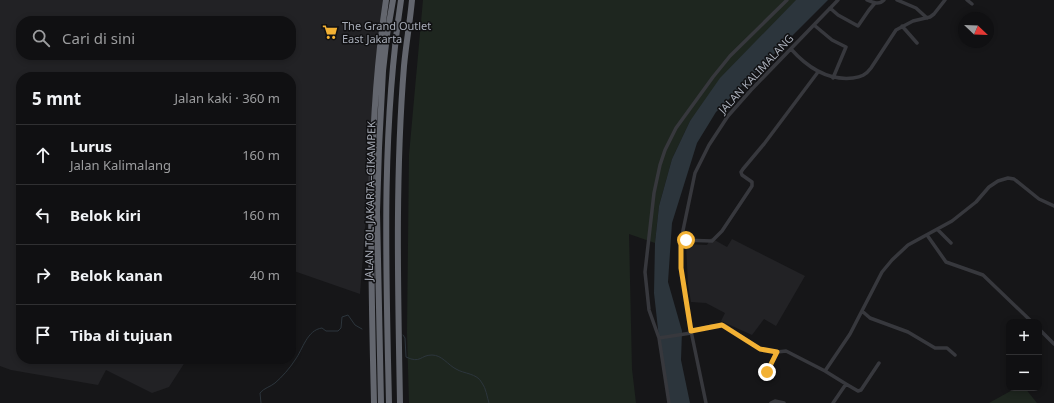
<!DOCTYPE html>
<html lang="id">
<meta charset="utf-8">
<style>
:root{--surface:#101012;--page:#19191b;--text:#f1f3f6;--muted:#9c9d9f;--line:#303032}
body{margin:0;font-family:"Noto Sans",sans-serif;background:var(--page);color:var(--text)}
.controls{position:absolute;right:12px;bottom:12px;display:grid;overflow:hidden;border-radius:8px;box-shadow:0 2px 6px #0003}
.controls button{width:36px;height:36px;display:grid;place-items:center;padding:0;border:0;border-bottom:1px solid var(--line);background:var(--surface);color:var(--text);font:20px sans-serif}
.compass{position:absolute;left:958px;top:12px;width:36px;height:36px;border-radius:50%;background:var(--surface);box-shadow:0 2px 6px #0003;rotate:113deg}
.stop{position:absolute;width:12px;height:12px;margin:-9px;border:3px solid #f2b134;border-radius:50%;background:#fff}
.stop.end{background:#f2b134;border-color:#fff;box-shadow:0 1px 4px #0008}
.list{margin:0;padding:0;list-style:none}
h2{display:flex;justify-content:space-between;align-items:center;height:52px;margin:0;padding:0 16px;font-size:17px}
h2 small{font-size:13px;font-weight:400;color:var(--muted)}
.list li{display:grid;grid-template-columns:26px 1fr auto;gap:12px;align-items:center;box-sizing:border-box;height:60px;padding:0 16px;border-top:1px solid var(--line)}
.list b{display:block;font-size:15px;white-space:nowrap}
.list p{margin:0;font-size:13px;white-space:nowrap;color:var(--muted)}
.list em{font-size:13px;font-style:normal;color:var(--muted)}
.icon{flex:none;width:22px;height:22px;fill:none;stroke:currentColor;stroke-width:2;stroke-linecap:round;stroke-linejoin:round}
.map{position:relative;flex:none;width:1054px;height:403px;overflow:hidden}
.search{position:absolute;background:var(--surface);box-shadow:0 2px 6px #0003;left:16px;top:16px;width:280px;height:44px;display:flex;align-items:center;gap:10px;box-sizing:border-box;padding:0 14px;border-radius:16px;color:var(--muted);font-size:15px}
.panel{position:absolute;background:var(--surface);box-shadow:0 2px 6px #0003;left:16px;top:72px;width:280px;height:292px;border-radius:16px}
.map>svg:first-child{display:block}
.built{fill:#222225;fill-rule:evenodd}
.green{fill:#1e261f}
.water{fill:#2c353c}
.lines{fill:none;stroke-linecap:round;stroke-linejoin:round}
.stream{stroke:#2c353c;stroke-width:1}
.minor{stroke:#37383d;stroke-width:3.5}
.motorway{stroke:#63666e;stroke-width:6}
.route{stroke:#f2b134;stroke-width:5}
.labels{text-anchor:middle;stroke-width:3;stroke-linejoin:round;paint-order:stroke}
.poi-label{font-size:11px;fill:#a8adb8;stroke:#111113;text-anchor:start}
.street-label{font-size:11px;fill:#a8adb8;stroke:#111113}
</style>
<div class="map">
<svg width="1054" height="403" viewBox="0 0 1054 403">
<rect width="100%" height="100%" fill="#161618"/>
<!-- built -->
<path class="built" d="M0,0H387L373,125L360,294L291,270V77H21V359H187L169,387L152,393L106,370L98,385L11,370L0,366ZM21,21H291V55H21Z
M711,238L727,247L732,239L805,276L776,326L764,319L752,335L721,321L725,313L706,303L691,302L688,285L686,244L707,245Z"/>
<!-- green -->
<path class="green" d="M423,0H797L690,121L672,159L659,206L655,243L629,234L632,369L636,403H409L407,333L409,155Z
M1016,388H1025L1037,403H989Z"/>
<!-- water -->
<path class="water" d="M796,0H828L716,112L697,143L672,223L668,282L682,331L681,360L690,403H669L659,338L654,293L655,243L659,206L672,159L690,121L720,78Z"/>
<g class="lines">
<!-- stream -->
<path class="stream" d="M403,335L405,338L406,357C421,364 420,355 432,355C442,355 448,365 456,369C464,374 477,373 482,383C486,388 487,397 489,403
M261,403L260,393C264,388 270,387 275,383C282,377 290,368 295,360C303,349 307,330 322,328L326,331H338L341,328L342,317L348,315L355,325L362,329"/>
<!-- minor -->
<path class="minor" d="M867,0C874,3 879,5 884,0
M897,0L916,8L927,18
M967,0L972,4
M830,8L838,15L858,26L869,10L875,3
M814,25L832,40L846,47L833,78
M902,26L917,43
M791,49C807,67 827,81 853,78C861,77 866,75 871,68L896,30L913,21L930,17L934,14L945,0
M938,230L951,243
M927,235L946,262L983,275L1032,322
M681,240L712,241L722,231L752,186V182L742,175L741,172L743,169L764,144L818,72
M862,311L870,318L908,332L935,348H947L955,355
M1039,329L1054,344
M691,331L712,326L724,325L760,349L777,352L786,351L825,371L846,384L833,403
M659,338L691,333
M825,371L850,334L882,272L892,260L908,245L952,221L976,202L989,187L998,181L1008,178L1014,179L1039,199L1054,206
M767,372L777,352
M846,384L858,391L861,390L879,363
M669,403L659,338L649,310L645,272L654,193L660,165L665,150L676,128L713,77L730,56L787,0
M706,403L691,331L681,268V240L695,173L709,145L728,116L751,90L838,0
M771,403L775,401L784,403"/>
<!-- motorway -->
<path class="motorway" d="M374,403C371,269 366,133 386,0
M381,403L377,212L379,148L383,71L387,35L393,0
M389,403C386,269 381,133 401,0
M400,403C398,291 395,178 404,66C406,44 410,22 412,0"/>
</g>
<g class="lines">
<!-- route -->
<path class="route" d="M686,240H681V268L691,331L722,325L760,349L777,352L767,372"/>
</g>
<!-- icons -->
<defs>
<g id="supermarket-bare" transform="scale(1.2)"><path d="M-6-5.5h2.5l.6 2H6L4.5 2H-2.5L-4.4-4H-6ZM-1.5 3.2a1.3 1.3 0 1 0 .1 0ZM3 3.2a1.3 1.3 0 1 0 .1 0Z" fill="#f2b134" stroke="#111113" stroke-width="2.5" paint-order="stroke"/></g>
</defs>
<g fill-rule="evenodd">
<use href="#supermarket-bare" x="330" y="32"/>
</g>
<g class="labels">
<!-- poi labels -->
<g class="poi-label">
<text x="342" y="30">The Grand Outlet<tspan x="342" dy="13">East Jakarta</tspan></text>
</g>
<!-- street labels -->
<g class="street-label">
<text transform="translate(756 74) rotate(-47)" y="4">JALAN KALIMALANG</text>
<text transform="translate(370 201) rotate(-89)" y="4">JALAN TOL JAKARTA–CIKAMPEK</text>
</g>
</g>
</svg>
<div class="controls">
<button>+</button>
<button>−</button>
</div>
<svg class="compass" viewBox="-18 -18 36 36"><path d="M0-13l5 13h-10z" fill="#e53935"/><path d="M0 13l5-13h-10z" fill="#9c9d9f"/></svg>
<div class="stop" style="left:686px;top:240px"></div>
<div class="stop end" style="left:767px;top:372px"></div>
<div class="search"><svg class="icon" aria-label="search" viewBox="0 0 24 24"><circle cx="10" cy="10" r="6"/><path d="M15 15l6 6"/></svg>Cari di sini</div>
<section class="panel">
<h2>5 mnt<small>Jalan kaki · 360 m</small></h2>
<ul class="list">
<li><svg class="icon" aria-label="ahead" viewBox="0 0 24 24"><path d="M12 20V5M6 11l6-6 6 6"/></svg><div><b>Lurus</b><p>Jalan Kalimalang</p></div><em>160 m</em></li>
<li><svg class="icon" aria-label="left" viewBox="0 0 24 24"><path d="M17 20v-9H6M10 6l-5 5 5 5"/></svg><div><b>Belok kiri</b></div><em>160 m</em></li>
<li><svg class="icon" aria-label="right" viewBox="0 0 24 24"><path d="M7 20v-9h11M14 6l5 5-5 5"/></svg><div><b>Belok kanan</b></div><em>40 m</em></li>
<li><svg class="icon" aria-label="arrive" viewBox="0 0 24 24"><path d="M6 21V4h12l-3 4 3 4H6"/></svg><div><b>Tiba di tujuan</b></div></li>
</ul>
</section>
</div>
